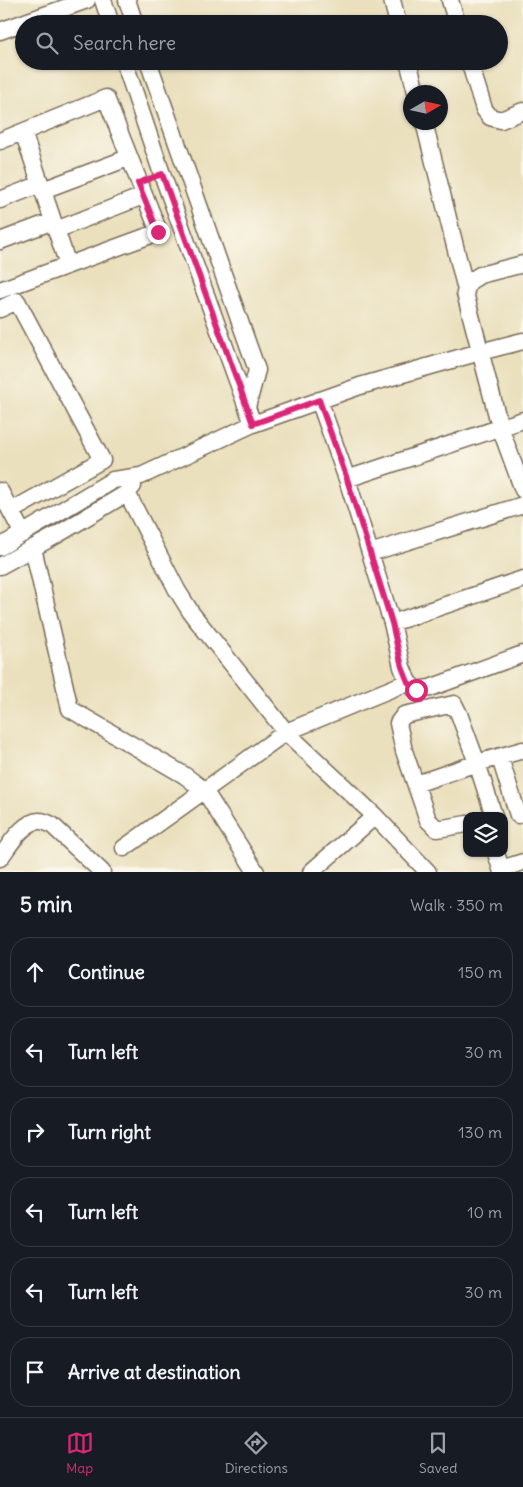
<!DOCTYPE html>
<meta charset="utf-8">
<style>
:root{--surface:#171b24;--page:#20242c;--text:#f1f3f6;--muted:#9ea1a6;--line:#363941;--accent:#db2777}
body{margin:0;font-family:Delius,sans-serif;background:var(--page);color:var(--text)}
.controls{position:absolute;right:15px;bottom:15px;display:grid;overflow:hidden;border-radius:10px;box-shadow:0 1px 4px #0004}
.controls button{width:45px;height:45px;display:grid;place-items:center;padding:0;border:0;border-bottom:1px solid var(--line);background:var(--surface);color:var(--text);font:25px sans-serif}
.compass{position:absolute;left:403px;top:85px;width:45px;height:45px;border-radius:50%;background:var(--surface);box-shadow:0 1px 4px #0004;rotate:81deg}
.stop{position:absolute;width:15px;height:15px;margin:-11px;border:4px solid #db2777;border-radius:50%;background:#fff}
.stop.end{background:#db2777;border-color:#fff;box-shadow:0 1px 5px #0008}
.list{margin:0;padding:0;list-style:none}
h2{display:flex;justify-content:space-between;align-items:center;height:65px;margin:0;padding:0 20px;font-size:21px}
h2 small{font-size:16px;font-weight:400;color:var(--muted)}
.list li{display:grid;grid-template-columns:32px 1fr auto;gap:15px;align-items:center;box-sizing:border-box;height:70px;margin:0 10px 10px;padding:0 10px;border:1px solid var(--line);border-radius:20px}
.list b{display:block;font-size:19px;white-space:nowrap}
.list em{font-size:16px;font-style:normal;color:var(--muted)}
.icon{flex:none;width:28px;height:28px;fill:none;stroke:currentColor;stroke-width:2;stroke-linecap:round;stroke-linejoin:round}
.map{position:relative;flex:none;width:523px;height:872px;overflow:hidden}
.search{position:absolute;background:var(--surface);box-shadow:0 1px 4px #0004;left:15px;right:15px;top:15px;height:55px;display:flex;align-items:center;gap:12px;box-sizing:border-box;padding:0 18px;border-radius:28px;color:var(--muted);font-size:19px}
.sheet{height:545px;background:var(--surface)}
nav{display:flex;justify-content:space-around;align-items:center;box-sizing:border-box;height:70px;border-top:1px solid var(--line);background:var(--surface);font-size:14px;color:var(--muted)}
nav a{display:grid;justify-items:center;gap:2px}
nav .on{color:var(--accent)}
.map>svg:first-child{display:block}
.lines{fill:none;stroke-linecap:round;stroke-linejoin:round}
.minor-casing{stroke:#786a56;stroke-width:19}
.minor{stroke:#fff;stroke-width:16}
.route{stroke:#db2777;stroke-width:6}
</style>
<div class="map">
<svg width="523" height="872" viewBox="0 0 523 872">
<rect width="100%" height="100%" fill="#fbf7ec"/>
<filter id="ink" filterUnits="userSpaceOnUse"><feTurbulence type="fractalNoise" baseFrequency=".02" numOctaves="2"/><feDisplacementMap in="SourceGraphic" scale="10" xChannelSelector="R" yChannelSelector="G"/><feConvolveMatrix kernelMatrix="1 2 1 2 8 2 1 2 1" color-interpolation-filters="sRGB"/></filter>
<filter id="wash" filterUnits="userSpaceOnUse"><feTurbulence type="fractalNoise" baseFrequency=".0096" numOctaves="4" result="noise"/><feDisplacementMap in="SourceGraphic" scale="20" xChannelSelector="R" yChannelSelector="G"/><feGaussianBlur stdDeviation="1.12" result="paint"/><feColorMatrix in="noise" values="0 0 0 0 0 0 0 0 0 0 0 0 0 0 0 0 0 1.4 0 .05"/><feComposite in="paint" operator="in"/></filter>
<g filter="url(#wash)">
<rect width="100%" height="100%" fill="#eae0bd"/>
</g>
<g filter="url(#ink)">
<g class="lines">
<!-- minor casing -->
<g class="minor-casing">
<path id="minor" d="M103,0L111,24
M127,0L135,24
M392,0L398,24
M450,0L457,24
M0,31L87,0
M124,61L162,174L253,424L360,386L480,352L523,341
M148,61L257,370L247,407
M408,61L416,92
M469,61L484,109L490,117L501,120L523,111
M424,122L466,290
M23,132L68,265
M0,141L106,98L159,232L0,290
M43,190L128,158
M0,200L41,184
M56,230L143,196
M0,241L53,221
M523,264L480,275L469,282L465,293L500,427L523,490
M0,309L17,301L102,460L11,511
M319,400L347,479L392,623L402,667L408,682L416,690L430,688L523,654
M347,479L523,420
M0,491L23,534
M127,493L177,590L192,614L286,732L375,816L428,872
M0,547L113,480L141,476L253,424
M33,548L70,709L184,775L204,790L256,872
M370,553L523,505
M0,566L55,536L127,493L133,486
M392,623L523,579
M500,758L518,815
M416,784L477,763L494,816
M467,824L437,829L428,820L404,751L398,723L404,715L454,704L459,714L477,763L523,750
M124,848L286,732L408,682
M496,853L502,872
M0,858C9,846 24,820 40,821C44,821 48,823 52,825L102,872
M501,869L523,862
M311,872L375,816"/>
</g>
<!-- minor -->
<use href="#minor" class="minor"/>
</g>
</g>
<g class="lines" filter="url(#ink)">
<!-- route -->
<path class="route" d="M158,232L138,183L162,174L253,424L319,400L347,479L392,623L402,667L408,682L416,690"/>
</g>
</svg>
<div class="controls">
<button><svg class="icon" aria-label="layers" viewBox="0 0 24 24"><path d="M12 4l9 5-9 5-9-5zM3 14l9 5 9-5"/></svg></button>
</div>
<svg class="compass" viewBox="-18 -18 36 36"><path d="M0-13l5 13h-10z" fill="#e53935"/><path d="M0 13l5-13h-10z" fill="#9ea1a6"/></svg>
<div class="stop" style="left:416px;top:690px"></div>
<div class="stop end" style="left:158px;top:232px"></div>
<div class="search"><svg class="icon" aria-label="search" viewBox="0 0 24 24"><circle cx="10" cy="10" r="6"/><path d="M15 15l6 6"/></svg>Search here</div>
</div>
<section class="sheet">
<h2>5 min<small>Walk · 350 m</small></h2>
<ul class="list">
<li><svg class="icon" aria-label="ahead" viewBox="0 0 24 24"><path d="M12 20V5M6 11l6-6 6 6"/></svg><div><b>Continue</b></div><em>150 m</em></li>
<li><svg class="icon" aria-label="left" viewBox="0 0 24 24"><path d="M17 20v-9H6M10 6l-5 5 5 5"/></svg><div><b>Turn left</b></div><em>30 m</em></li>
<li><svg class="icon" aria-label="right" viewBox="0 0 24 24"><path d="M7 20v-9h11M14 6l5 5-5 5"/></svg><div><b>Turn right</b></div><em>130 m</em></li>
<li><svg class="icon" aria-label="left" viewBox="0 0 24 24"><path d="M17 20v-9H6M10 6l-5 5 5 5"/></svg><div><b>Turn left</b></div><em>10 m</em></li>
<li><svg class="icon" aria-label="left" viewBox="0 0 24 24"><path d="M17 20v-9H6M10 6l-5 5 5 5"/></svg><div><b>Turn left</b></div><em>30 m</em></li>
<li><svg class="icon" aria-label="arrive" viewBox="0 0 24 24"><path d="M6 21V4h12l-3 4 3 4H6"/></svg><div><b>Arrive at destination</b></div></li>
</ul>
</section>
<nav>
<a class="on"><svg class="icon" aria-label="map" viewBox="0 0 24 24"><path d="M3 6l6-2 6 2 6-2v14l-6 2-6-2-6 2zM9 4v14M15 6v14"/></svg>Map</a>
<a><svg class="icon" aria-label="directions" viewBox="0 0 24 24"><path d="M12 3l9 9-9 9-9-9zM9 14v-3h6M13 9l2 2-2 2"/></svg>Directions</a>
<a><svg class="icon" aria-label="saved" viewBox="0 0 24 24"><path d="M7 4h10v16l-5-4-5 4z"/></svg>Saved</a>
</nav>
